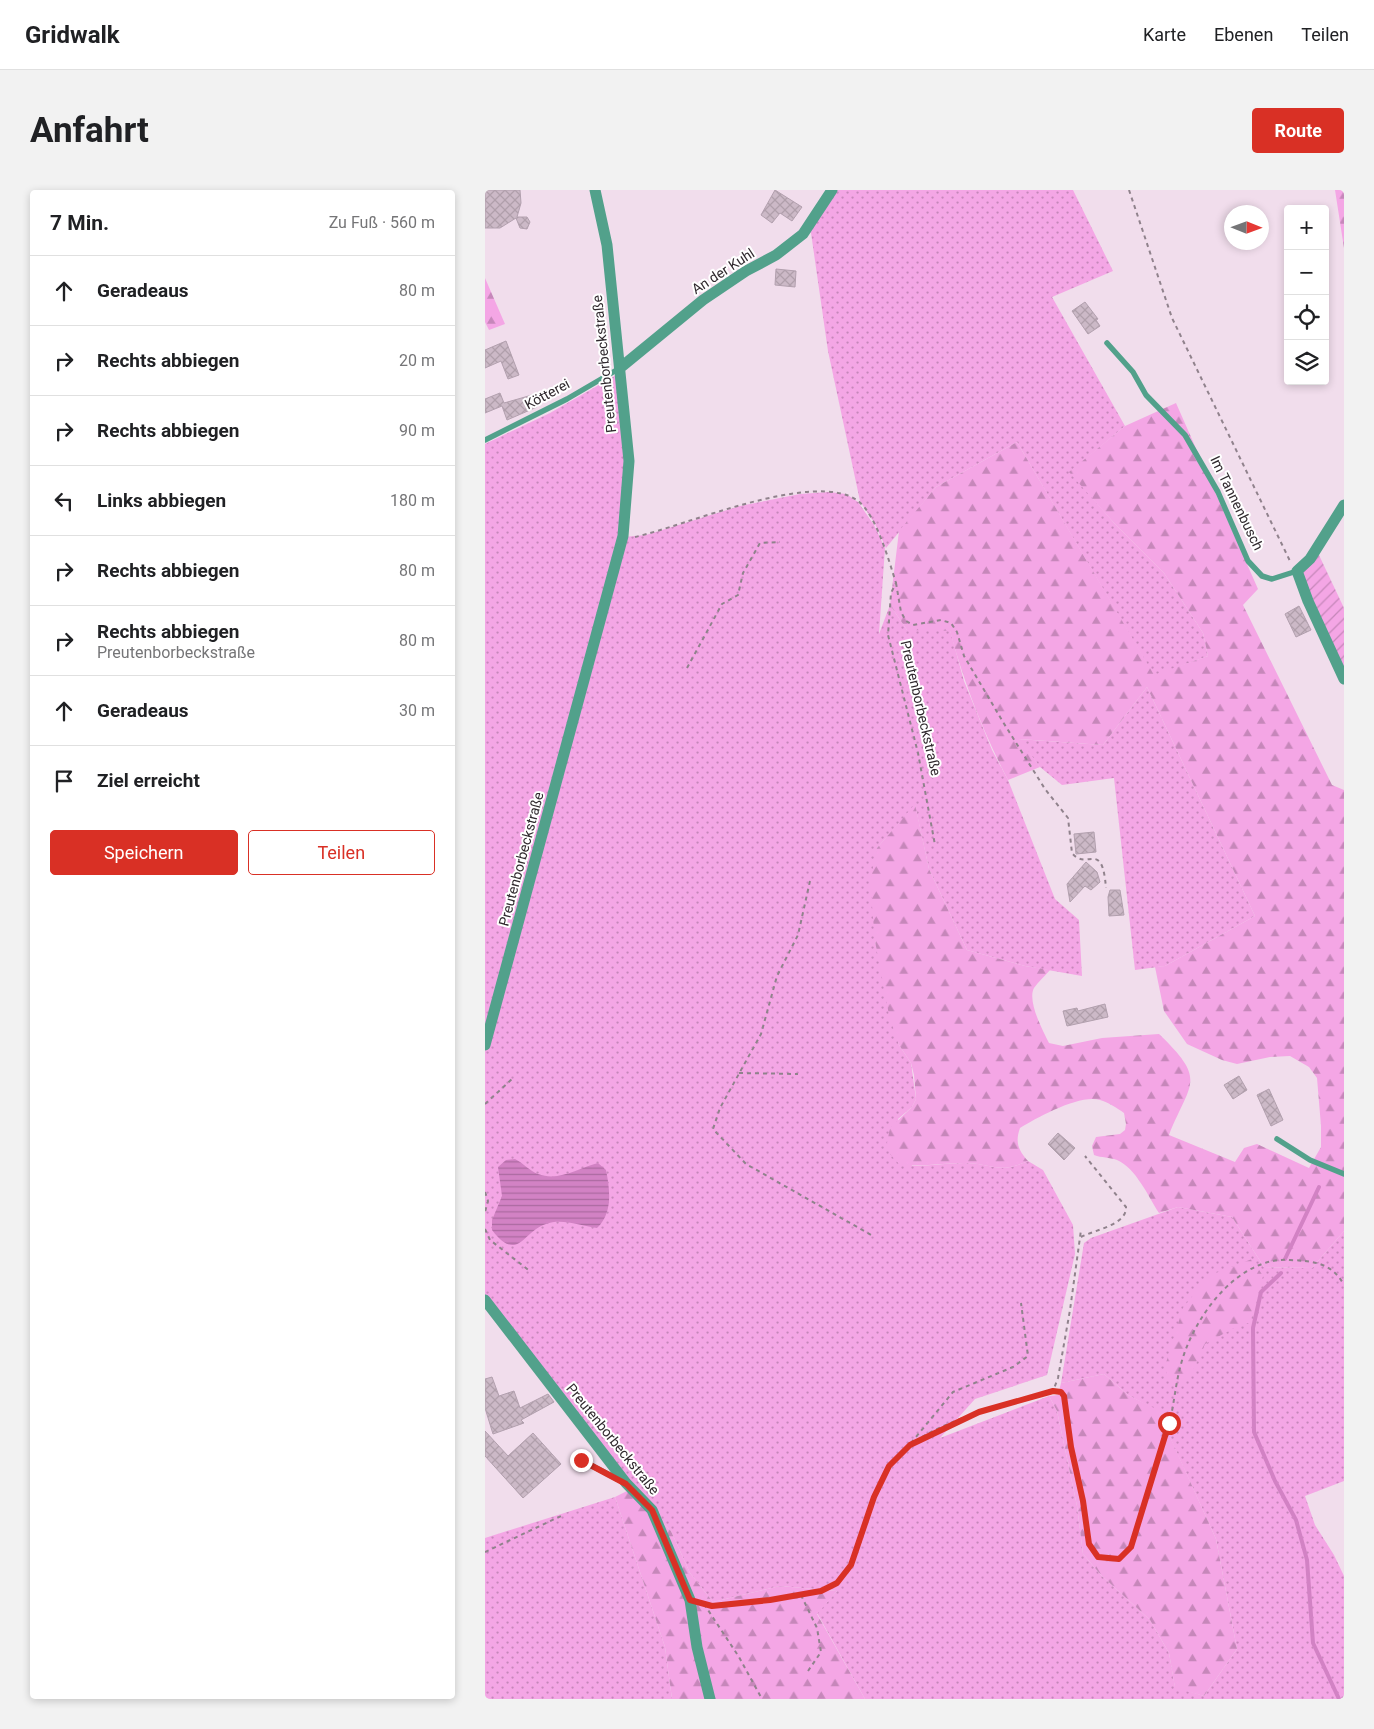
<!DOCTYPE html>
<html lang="de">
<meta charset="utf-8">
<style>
:root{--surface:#fff;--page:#f2f2f2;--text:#202124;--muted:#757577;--line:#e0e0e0;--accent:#d93025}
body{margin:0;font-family:Roboto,sans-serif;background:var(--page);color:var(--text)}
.controls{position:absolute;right:15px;top:15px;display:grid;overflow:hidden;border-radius:5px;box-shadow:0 2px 8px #0003}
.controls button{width:45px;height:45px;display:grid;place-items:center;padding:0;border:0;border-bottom:1px solid var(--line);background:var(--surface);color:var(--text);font:25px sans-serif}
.compass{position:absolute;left:739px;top:15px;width:45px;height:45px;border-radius:50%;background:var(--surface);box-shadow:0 2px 8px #0003;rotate:91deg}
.stop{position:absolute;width:15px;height:15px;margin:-11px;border:4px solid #d93025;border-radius:50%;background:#fff}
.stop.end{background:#d93025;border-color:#fff;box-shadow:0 1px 5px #0008}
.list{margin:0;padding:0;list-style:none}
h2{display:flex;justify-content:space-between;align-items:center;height:65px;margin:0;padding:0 20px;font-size:21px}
h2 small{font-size:16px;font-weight:400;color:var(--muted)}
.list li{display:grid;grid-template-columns:32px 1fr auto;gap:15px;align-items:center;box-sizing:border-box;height:70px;padding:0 20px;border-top:1px solid var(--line)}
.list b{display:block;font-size:19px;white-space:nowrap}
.list p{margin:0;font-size:16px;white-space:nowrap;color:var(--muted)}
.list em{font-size:16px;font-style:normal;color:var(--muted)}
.actions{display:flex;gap:10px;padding:15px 20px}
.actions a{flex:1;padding:11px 0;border:1px solid var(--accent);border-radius:5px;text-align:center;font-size:18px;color:var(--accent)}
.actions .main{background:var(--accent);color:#fff}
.icon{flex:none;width:28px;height:28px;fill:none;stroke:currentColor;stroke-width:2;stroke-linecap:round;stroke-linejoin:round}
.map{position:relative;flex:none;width:859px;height:1509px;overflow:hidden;border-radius:5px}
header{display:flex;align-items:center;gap:30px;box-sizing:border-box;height:70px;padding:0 25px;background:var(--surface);border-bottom:1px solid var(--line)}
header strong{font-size:24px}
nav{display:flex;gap:28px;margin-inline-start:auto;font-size:18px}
.intro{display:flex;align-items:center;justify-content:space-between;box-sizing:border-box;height:120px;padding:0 30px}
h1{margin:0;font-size:35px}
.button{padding:12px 22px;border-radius:5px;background:var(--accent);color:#fff;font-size:18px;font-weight:700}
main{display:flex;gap:30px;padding:0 30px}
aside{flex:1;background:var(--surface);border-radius:5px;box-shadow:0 2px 8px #0003}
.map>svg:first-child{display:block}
.grass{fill:url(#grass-dots)}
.forest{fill:url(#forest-firs)}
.garden{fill:url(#garden-furrows)}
.water{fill:url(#water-rules)}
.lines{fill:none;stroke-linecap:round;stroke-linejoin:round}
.stream{stroke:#d282c4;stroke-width:4}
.building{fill:url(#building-cross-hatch);stroke:#b2a0ae}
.path{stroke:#90828c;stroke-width:2;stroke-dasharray:4 4;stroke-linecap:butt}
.service{stroke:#52a18b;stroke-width:5.5}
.minor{stroke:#52a18b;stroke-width:11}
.route{stroke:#d93025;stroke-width:6}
.labels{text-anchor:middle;stroke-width:4;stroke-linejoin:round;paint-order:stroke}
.street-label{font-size:14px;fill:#30292e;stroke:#fff}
</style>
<header>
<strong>Gridwalk</strong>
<nav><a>Karte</a><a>Ebenen</a><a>Teilen</a></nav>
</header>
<div class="intro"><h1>Anfahrt</h1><a class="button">Route</a></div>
<main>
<aside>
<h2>7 Min.<small>Zu Fuß · 560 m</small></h2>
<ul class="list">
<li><svg class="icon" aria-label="ahead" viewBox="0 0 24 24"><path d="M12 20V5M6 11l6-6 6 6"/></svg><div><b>Geradeaus</b></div><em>80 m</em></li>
<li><svg class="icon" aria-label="right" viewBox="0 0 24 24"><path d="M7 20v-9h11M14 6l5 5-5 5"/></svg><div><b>Rechts abbiegen</b></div><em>20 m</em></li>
<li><svg class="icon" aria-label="right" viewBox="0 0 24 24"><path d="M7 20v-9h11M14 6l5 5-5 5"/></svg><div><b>Rechts abbiegen</b></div><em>90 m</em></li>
<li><svg class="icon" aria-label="left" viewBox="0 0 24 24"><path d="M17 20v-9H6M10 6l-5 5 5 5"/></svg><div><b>Links abbiegen</b></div><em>180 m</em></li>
<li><svg class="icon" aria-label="right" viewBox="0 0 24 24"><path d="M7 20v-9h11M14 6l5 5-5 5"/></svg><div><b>Rechts abbiegen</b></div><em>80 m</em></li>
<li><svg class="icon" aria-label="right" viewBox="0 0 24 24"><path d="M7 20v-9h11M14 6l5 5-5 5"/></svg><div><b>Rechts abbiegen</b><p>Preutenborbeckstraße</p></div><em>80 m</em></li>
<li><svg class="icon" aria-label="ahead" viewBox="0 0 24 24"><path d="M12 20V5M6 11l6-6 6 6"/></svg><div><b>Geradeaus</b></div><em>30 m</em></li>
<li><svg class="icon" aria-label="arrive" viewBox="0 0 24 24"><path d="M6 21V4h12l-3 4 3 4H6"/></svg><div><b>Ziel erreicht</b></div></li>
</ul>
<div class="actions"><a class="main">Speichern</a><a>Teilen</a></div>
</aside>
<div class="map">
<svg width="859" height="1509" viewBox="0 0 859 1509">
<defs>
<pattern id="grass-dots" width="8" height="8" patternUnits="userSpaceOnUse" patternTransform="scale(1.25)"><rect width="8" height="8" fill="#f4a6e5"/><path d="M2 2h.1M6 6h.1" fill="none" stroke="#c687ba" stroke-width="1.8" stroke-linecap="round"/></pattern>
<pattern id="forest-firs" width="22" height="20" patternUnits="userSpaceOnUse" patternTransform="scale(1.25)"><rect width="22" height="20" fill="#f4a6e5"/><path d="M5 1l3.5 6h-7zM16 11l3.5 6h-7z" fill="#c687ba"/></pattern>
<pattern id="garden-furrows" width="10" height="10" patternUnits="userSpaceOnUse" patternTransform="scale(1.25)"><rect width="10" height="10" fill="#f4a6e5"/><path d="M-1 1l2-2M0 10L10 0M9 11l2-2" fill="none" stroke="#c687ba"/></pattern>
<pattern id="water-rules" width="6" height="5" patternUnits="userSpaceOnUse" patternTransform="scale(1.25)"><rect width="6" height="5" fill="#d282c4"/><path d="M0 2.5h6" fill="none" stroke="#ab6aa0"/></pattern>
<pattern id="building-cross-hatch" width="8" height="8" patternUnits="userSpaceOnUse" patternTransform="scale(1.25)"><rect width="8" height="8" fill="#ccb9c7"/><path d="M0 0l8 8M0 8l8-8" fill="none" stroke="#b09fab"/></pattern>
</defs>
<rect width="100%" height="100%" fill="#f1ddec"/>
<!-- grass -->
<path class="grass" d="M348,0H588L628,81L567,107L640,236L585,282L629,333L679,383L718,443L723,466L669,486L532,252L451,297L401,358L390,334L375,311L343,161L326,43L321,41Z
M133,184L143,271L139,347L161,345L255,316L315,304L344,302L361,304L373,312L389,335L400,358L394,444L405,415L422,440H465L479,491L507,560L523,590L570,709L594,730L597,786L540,776L482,760L444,679L430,615L392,658L390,751L414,855L426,873L431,909L427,917L413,929L427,976C445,976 462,973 479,973C509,973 511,985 543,971L558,980L588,1035L590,1064L562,1185L490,1209L455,1248L564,1206L572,1221L592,1316L598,1364L616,1385L665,1430L684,1463L690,1497L719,1506L752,1459L731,1349L673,1221L643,1205L619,1184L576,1193L599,1053L606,1048L693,1017L747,1027L779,1077L827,1078L859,1041V1291L820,1306L830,1335L849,1365L859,1386V1509H380L332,1423L352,1401L295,1396L228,1412L205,1383L186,1341L146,1299L0,1117V254L65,223Z
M662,497L770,726L680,776L650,780L629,588L577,595L555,577L533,549L618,555Z
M130,1307L180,1457L187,1509H0V1348Z"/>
<!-- forest -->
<path class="forest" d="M850,0H859V58Z
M0,88L20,134L4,140L0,132Z
M691,213L773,399L758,415L847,595L859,600V1041L827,1078L779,1077L747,1027L693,1017L674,1023C663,1006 651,978 632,970C624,967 617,968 609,965L607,956L611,947L635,944L640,940L641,934L639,923C632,918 623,912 615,910C595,904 553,927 535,938C530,952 533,960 543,971C511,985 509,973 478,973C457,973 437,977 415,975L405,964L402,953L405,938L427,917L431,909L429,885L426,873L414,855L404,825L390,751L385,692L392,658L430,614L444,679L482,760L540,776L565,780C560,786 553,792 549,798C542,811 558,841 564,853L578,856L617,848L674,844C723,891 705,892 684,945L750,972L759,958L772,954L824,978L836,957V936L832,888L824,877L805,866L785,867L752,874L737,870L702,854L679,821L670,777L680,776L770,726L662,497L618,555L534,549L555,577L523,590C498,542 479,493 465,441L422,440L405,415L414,341L451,297L532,252L669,485L723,466L718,443L679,383L629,333L584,282L640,236Z
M767,1069L778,1086L765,1133H758L720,1154L703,1191L683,1190L680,1176L698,1118L723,1086Z
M619,1184L643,1205L673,1220L731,1349L752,1459L719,1506L690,1498L684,1463L665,1430L616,1385L598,1364L592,1316L572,1221L564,1206L573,1205L576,1193Z
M146,1299L186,1341L205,1383L228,1412L295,1396L352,1401L332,1424L380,1509H187L180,1457L130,1307Z"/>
<!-- garden -->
<path class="garden" d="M833,363L859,418V486L814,382Z"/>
<!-- water -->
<path class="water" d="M30,969C38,973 45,981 53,984C74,992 93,978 113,973L121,980C125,1000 128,1023 112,1038C95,1036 77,1028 61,1034C38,1041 33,1074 7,1040V1030L17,1006L13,977L21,970Z"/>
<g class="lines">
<!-- stream -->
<path class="stream" d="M800,1069L834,997
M796,1083L776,1102L768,1138L769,1242L790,1291L811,1330L822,1370L828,1453L854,1509"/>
</g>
<!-- building -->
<path class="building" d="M0,0H35L36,13L32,27H42L45,32L42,39L35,38L31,28L15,38H0Z
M290,0L317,17L307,31L295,23L287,33L276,25Z
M291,79L311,81L310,97L290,95Z
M600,112L613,129L611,130L615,136L603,144L587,121Z
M21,151L34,185L23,189L16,171L0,178V160Z
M15,203L19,213L47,205L52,217L22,230L17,216L0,223V209Z
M814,416L826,440L811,447L800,424Z
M609,642L611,662L591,664L589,644Z
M601,672L612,682L615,692L606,700L600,696L585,712L582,694Z
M625,700H635L639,725L624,726L623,707Z
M620,814L623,827L582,836L578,821L592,818L593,821Z
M754,886L762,900L748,909L739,895Z
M784,899L798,930L786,936L772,905Z
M573,943L590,958L579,970L563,954Z
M7,1187L14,1206L29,1201L35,1218L63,1204L69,1212L36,1230L39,1233L8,1244L0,1218V1189Z
M0,1241L23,1266L48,1243L76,1274L38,1308L0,1266Z"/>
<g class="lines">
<!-- path -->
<path class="path" d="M644,0L687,128L805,371
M150,347C200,336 330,279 373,311C391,324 404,371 411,393L406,403L403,445L433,563L450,655
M411,393L416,422L421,431L428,435L456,430L466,433L472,442L479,466L518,532L560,599L583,628L587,663C602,682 617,648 621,698
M202,478L237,414L253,405L258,383L275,353L295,352
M325,691L313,745L292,786L276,844L235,918L228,939L261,974L388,1046
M254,883L313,884
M0,914L27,889
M0,1002L3,1011L0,1022
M0,1039L5,1050L46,1082
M596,1047C609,1040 642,1035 641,1017L600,966
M568,1201L576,1202L579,1206L586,1257L598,1311L603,1354L613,1367L634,1369L646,1357C659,1316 673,1275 684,1234C689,1216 690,1197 695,1178C706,1131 751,1066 805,1070C829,1071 847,1073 859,1095
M426,1253L468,1202L528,1177L543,1166L536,1113
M0,1362L76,1326
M316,1405L332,1438L336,1462L323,1481
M217,1413L227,1416C255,1413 333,1410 353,1392C374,1372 379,1336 389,1309C396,1289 408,1266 426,1254C460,1230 527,1210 568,1201L573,1188L585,1120L596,1040
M219,1414L254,1467L277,1509"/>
<!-- service -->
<path class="service" d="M622,153L648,182L661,205L700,245L733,302L763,371L777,386L787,389L812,381
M0,250L82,209L135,178
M792,949L825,970L859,984
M96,1270L136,1291"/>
<!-- minor -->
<path class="minor" d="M135,178L218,110L261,81L291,65L318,44L347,0
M859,315L825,369L812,381L823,411L859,489
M0,855L138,346L144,271L122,55L110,0
M0,1110L141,1293L167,1320L205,1410L212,1457L225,1509"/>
</g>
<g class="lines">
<!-- route -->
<path class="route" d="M96,1270L141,1294L167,1320L205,1410L227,1416L285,1410L336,1401L352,1393L366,1375L389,1307L404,1276L425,1255L494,1222L568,1201L576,1202L579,1206L586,1257L598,1311L604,1354L613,1367L634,1369L646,1357L684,1233"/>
</g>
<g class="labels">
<!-- street labels -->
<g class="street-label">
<text transform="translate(238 81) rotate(-33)" y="5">An der Kuhl</text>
<text transform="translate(119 174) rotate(-96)" y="5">Preutenborbeckstraße</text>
<text transform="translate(62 204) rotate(-28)" y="5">Kötterei</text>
<text transform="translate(752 313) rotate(64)" y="5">Im Tannenbusch</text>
<text transform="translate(436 518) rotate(77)" y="5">Preutenborbeckstraße</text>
<text transform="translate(36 669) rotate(-75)" y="5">Preutenborbeckstraße</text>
<text transform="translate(128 1249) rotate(51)" y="5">Preutenborbeckstraße</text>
</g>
</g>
</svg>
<div class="controls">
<button>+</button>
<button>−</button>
<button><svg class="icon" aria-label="locate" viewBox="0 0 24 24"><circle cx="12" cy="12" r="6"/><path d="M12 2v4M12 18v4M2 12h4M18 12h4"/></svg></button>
<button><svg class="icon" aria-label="layers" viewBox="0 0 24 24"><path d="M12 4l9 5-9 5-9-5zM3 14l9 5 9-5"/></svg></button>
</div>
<svg class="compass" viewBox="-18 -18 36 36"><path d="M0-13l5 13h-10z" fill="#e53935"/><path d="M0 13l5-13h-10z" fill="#757577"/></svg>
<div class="stop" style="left:684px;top:1233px"></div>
<div class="stop end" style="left:96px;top:1270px"></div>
</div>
</main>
